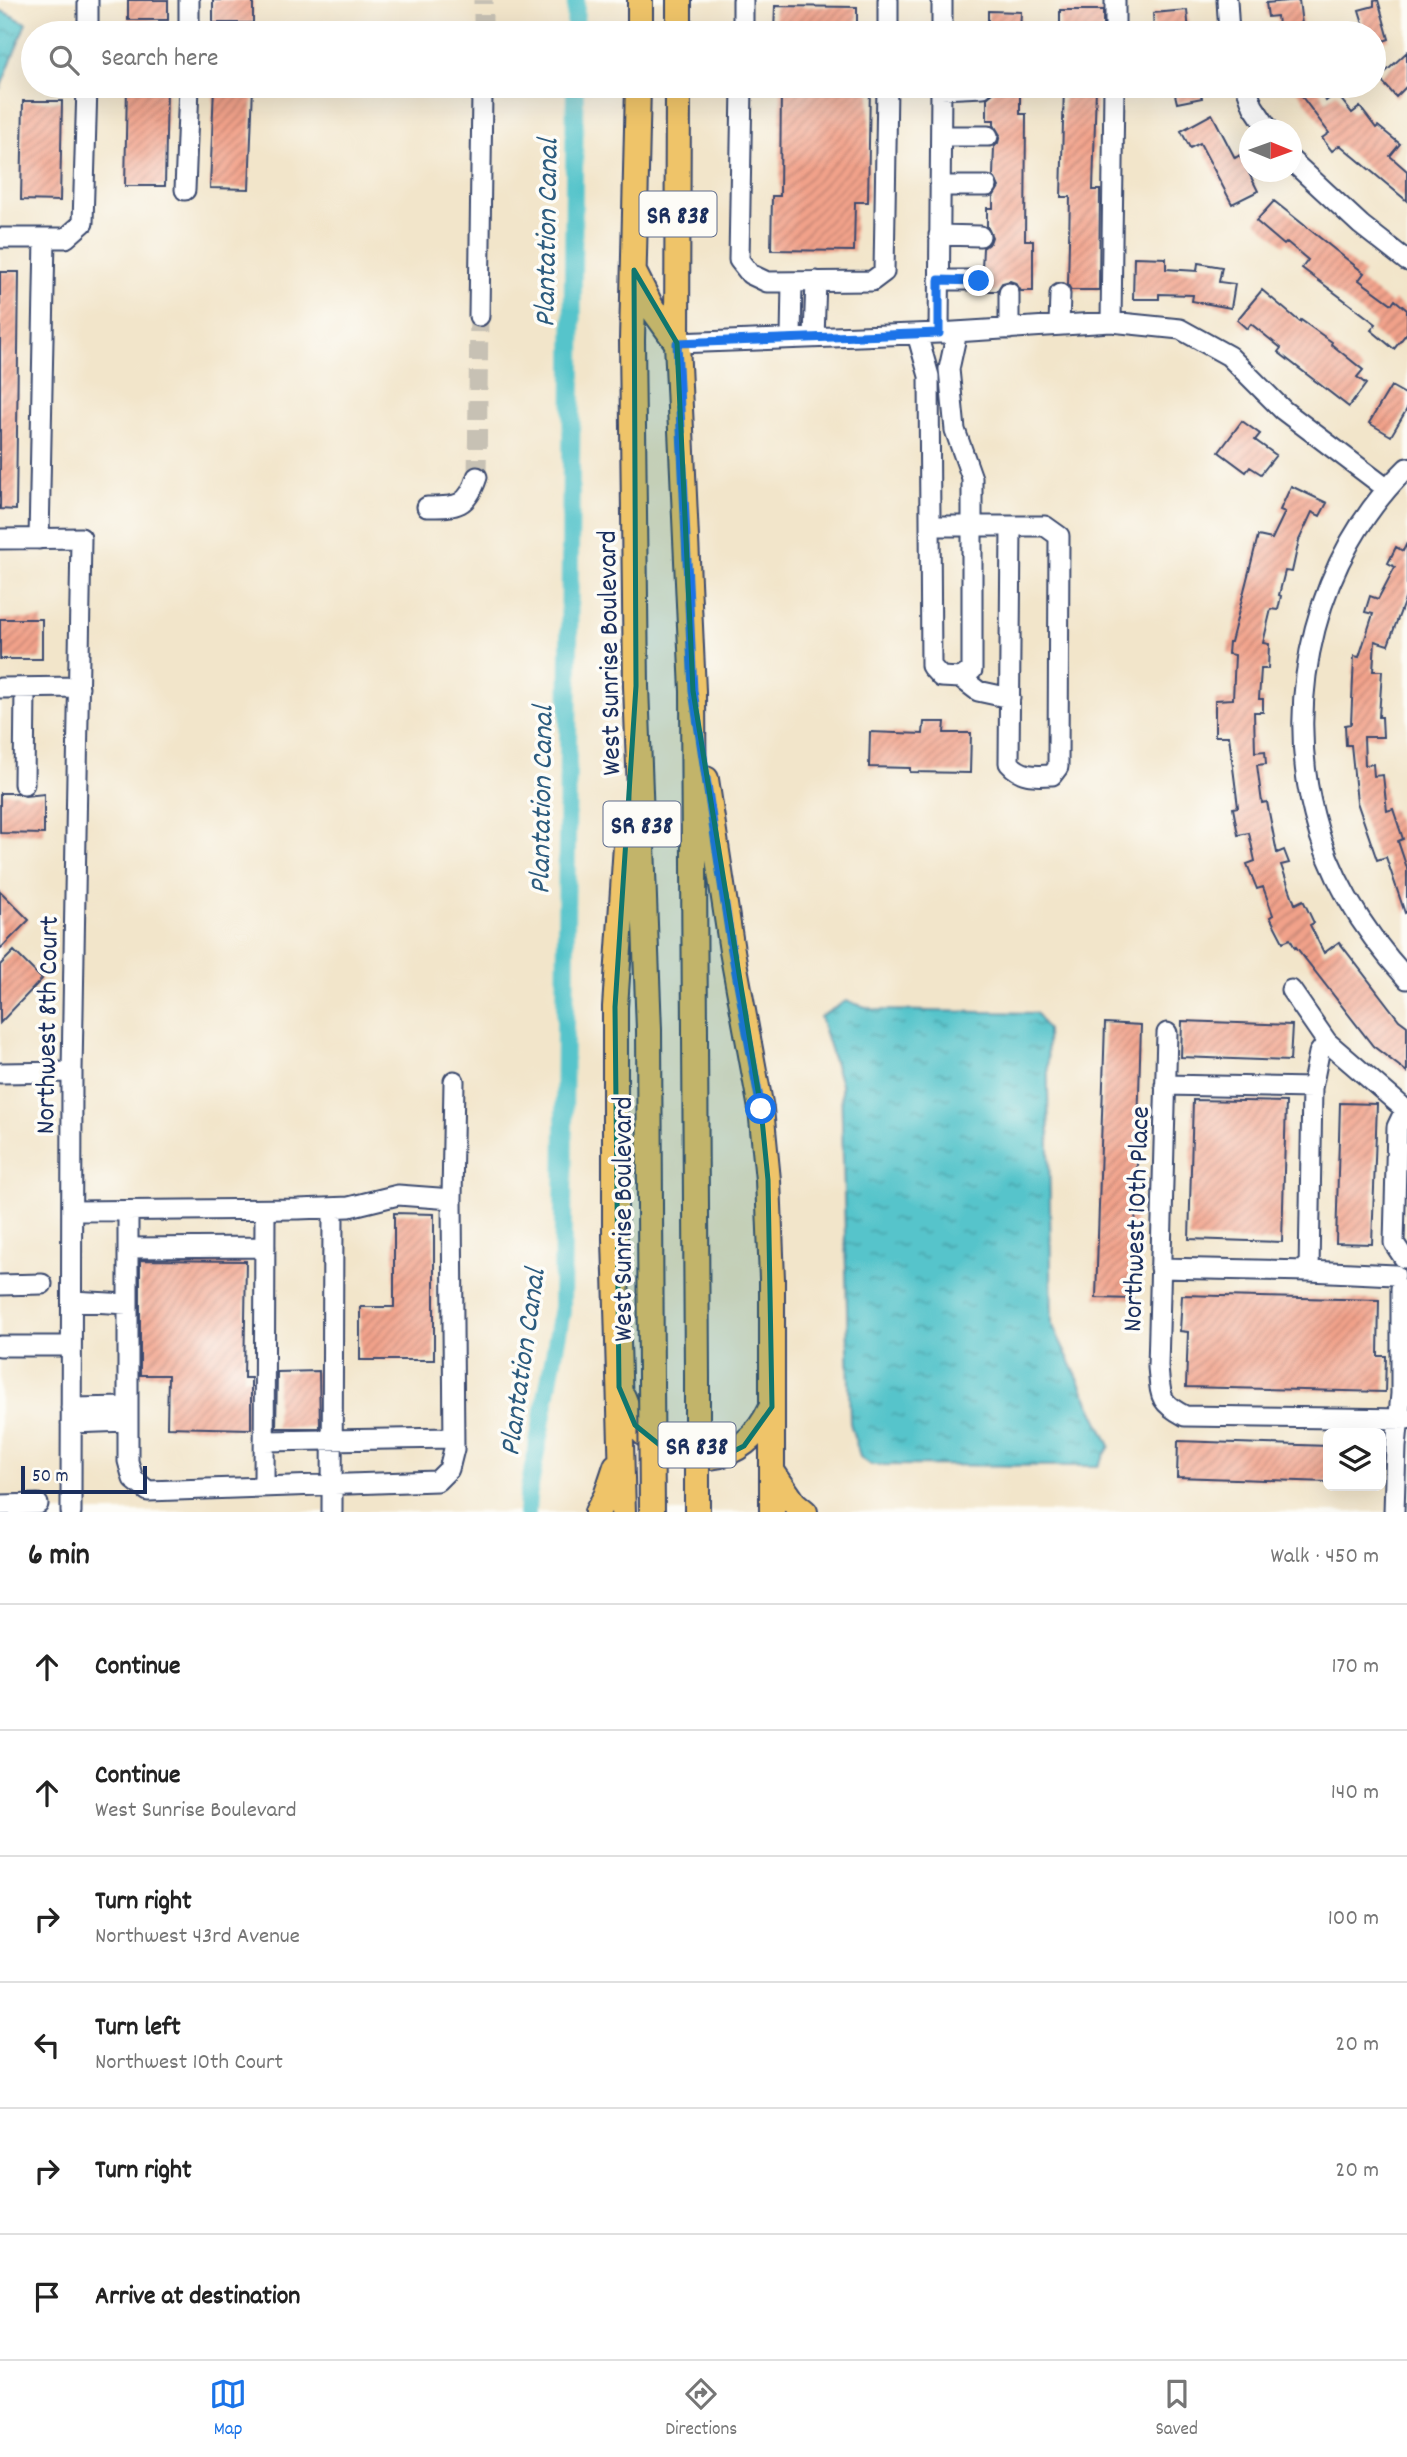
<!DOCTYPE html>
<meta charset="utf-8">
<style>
:root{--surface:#fff;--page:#f2f2f2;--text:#222;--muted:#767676;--line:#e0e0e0;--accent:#1a73e8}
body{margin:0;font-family:Dekko,sans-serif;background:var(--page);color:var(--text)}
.controls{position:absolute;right:21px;bottom:21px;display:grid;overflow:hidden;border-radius:10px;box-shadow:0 7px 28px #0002}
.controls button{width:63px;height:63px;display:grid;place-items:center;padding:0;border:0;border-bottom:2px solid var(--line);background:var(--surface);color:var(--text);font:35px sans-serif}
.compass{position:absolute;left:1239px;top:119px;width:63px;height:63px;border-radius:50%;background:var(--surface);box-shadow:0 7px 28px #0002;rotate:91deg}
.scale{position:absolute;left:21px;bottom:18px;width:126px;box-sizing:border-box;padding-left:7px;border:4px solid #1b2f5e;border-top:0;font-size:19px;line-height:24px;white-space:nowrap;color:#1b2f5e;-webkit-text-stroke:5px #fdfcf7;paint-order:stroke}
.stop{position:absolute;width:21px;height:21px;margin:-16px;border:5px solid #1a73e8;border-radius:50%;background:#fff}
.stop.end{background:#1a73e8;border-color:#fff;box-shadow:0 2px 7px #0008}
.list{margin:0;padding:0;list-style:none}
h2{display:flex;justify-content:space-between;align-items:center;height:91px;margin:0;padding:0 28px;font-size:30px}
h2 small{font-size:23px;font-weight:400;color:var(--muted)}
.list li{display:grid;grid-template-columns:46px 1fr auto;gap:21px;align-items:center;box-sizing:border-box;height:126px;padding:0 28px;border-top:2px solid var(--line)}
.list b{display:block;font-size:26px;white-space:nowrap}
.list p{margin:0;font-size:23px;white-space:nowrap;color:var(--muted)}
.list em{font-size:23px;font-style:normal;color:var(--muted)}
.icon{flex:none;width:38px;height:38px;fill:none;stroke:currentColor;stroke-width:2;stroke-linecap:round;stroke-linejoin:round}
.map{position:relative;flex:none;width:1407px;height:1512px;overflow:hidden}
.search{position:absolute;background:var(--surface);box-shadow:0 7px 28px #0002;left:21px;right:21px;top:21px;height:77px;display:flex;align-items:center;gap:18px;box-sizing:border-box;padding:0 24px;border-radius:38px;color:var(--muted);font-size:26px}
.sheet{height:847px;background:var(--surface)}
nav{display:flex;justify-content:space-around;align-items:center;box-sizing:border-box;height:98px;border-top:2px solid var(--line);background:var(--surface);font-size:19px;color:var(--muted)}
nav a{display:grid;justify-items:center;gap:4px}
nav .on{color:var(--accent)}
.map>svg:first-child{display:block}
.water{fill:url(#water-ripples);stroke:#397a94;stroke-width:2}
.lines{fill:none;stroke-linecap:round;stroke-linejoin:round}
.canal{stroke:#57c4cb;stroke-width:18}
.building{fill:url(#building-hatch)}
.minor-tunnel{stroke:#c7c1b4;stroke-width:19;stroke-dasharray:19 10;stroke-linecap:butt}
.minor-casing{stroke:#3b4a6e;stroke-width:23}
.major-casing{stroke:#3b4a6e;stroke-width:28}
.minor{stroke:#fff;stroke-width:19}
.major{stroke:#efc469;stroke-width:24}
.major-bridge-casing{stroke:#3b4a6e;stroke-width:28;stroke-linecap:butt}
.major-bridge{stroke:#efc469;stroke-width:24}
.route{stroke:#1a73e8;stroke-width:9}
.marked{fill:#0f766e;fill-opacity:0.2;stroke:#0f766e;stroke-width:5;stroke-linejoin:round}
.labels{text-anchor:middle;stroke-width:7;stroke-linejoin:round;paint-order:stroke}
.shield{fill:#fdfcf7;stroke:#5f6c8c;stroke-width:2}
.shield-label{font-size:26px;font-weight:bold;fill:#1b2f5e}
.street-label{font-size:28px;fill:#1b2f5e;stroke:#fdfcf7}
.water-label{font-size:30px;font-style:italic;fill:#2d5c7f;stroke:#fdfcf7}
</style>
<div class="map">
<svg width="1407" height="1512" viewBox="0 0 1407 1512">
<defs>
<pattern id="water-ripples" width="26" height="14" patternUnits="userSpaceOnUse" patternTransform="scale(1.75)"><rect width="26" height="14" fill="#57c4cb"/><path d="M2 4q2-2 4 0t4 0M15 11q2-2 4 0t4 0" fill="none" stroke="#47a0a8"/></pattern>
<pattern id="building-hatch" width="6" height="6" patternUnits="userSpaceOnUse" patternTransform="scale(1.75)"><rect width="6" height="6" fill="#f2a28a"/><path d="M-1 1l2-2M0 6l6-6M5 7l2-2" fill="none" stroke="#c38474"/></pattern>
</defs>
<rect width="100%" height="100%" fill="#fdfcf7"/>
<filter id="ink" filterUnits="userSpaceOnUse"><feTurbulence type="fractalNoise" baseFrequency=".0143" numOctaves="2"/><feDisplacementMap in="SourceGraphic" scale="14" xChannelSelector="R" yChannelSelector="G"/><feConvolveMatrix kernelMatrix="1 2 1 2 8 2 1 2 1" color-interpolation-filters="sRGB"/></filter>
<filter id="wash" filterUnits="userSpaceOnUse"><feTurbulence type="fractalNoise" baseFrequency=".00686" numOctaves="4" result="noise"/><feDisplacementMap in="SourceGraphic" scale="28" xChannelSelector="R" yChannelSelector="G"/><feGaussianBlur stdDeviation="1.57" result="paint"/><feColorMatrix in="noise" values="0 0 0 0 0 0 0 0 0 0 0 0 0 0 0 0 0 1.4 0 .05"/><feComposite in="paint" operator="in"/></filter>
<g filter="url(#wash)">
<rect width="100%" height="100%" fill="#f2e5ca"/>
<!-- water -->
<path class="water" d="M0,10L26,23L0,89Z
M846,1001L876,1010L1036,1013L1047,1030L1052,1324L1110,1446L1098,1466L871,1465L860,1457L850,1423L841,1084L820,1017Z"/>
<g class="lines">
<!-- canal -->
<path class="canal" d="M575,33L576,0
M527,1512L528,1496L562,1311L575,86"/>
</g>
<g id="blocks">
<!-- building -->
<path class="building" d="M128,0H168V20H128Z
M213,0H253V23H213Z
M1299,0L1303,33H1279L1277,16L1268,17L1266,3Z
M1378,0L1389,39L1374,44V33H1366L1359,10L1374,6V1Z
M775,6L857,7V33H774Z
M1060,10H1103V33H1060Z
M1187,10L1189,33L1154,32L1153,13Z
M988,11L1021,12L1020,33H988Z
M1407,52V86L1396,97L1379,78Z
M127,86H167L165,186H125Z
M214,86H253L249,189L210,188Z
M781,86H870L868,202H855L854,251L771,250L772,196H780Z
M995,86H1020V114H1026L1025,240H1033V291H1021L1016,283L1010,281L1002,283L997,291H984L989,287L991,281L989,273L982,269L983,248L990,243L992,237L987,226V208H993V197L999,187L993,176L994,147L998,143L1000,135L994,125V120H987V98L993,93Z
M1064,86H1096L1093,190H1100L1099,290H1071L1068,285L1070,197H1061Z
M1173,86H1200L1202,98L1177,103Z
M1294,86H1317L1326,101L1336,93L1352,113L1360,107L1376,128L1378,126L1400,144L1390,156L1407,171V201L1340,145L1332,151L1322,138L1329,133Z
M23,101H62L60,201L21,200Z
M1212,114L1235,158L1240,155L1258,191L1232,204L1200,143L1190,148L1181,131Z
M1274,201L1364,273L1359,280L1392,304L1395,300L1407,310V333L1394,349L1371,330L1376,324L1302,268L1308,260L1287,242L1284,245L1256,221Z
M1134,257L1166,258V269L1197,271L1198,263L1222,267L1219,282L1235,284L1231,308L1192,301L1193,295L1159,294V299H1133Z
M0,272H19L16,510L0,509Z
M1262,290L1300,322L1301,320L1332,342L1331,344L1363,370L1357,377L1366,384L1349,407L1278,352L1281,348L1251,324L1247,329L1237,320Z
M1391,386L1407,395V409L1391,436L1369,423Z
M1242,421L1260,434L1255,440L1276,455L1261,474L1250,467L1246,472L1219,452Z
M1291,486L1327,503L1320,516L1312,512L1299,540L1292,572L1285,571L1279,595L1281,596L1278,610L1271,609L1263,643L1269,644L1268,669H1261L1259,699H1263V712H1254L1255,752L1265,751L1266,764L1257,765L1262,803L1267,802L1277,853L1284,850L1289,863L1281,865L1295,904L1303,900L1314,923L1310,925L1324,953L1339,942L1399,1020L1407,1026V1072L1373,1046L1296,947L1295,948L1290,939L1283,942L1270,917L1273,915L1263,887L1257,889L1247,864L1255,861L1249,833L1238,835L1233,808L1238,807L1229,736H1215V700L1233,699L1235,655L1228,654L1229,642H1231L1258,536L1272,539L1285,512L1280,510Z
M1407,543V594L1388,645L1375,641L1373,671H1382L1379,717H1382L1383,737H1364L1365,765L1373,764L1374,776L1383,775L1387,811L1393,809L1403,839L1398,841L1407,868V912L1405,913L1386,857L1377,860L1357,802L1351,745H1346L1345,725L1351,724L1354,656L1359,657L1373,614L1365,612L1370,596L1378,599L1395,567L1388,563L1396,547L1403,551Z
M0,619H42V659H0Z
M924,722H945L944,733H971L970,773L910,772V768L869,767L870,732L923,734Z
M0,793H17L25,796L44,794V834L0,833Z
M0,891L29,920L0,949Z
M14,951L42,979L0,1023V965Z
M1182,1021L1292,1025L1290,1061L1181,1057Z
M1105,1023L1141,1025L1133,1299L1096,1298Z
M1193,1100L1286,1102L1282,1242L1189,1239Z
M1340,1103L1377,1104L1372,1244L1336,1243Z
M394,1213L434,1214V1360H360V1307H394Z
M140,1260L246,1261L244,1378H251V1429L167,1427L168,1375H140Z
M1182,1295L1379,1300L1378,1356H1386L1385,1392L1186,1387L1188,1332L1180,1331Z
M319,1371L320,1428H276L277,1372Z
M1178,1441L1328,1446V1482L1177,1477Z"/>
</g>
</g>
<g filter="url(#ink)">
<use href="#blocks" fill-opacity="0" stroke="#3b4a6e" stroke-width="2"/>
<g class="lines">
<!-- minor-tunnel -->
<path class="minor-tunnel" d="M483,33V0
M477,477L479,316"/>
<!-- minor casing -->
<g class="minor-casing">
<path id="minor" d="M1227,0L1229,33
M88,33V0
M189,33V0
M743,33V0
M888,33V0
M942,33V0
M1115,33V0
M742,86L739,260L750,274L767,282L872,281L884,272L887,86
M1246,86L1253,106L1269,130
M941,89L983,87
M941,136H988
M1292,161L1361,225L1407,261
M940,186H987
M185,190L189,86
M939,235L980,236
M0,238H66L83,223L87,86
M939,280H979
M479,316L482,93
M1111,322L1114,86
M1059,325L1060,294
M1009,329V293
M939,333L941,86
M917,334L929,376L931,666L941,677L961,678L972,670V478L955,430L949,369L957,332
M814,337L816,281
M791,338L792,282
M677,343L939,333L1111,322L1180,329L1229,356L1283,410L1386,488
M1407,468C1317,555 1283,694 1314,815C1329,877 1365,933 1407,979
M427,507C456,507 467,508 477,477
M930,526H1045L1059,536L1058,767L1052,775C1034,776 1021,777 1009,763L1011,526
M0,539L81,538L72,1072L71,1512
M39,539L45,238
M961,678L978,691L1010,698
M0,688L79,687
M24,784L25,688
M1291,990L1327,1042L1407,1111
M1167,1033L1158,1367C1161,1396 1158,1402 1185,1416L1407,1419
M0,1073L72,1072
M1165,1085L1312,1088
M452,1199L454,1081
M72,1211L298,1209L349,1207L398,1195L452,1199L454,1449L449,1469L437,1481L148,1491L133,1479L128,1461V1211
M128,1248L265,1247
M1404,1258L1394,1243L1397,1127L1405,1110
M1160,1268L1309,1271L1395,1275
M1309,1271L1312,1088L1319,1053L1327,1042
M0,1285L42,1284
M72,1301L128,1304
M0,1346H71
M71,1408L128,1407
M71,1423L128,1421
M264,1441L453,1438
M264,1487L265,1210
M0,1505L38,1504
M332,1512L333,1208
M1394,1512L1396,1447L1401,1394V1288"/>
</g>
<!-- major casing -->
<g class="major-casing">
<path id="major" d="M640,33V0
M679,33V0
M638,86L632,340L636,686L649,1030L651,1378
M678,86L677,343L693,691L697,1378
M635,274L652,308L677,343
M706,779L732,951L761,1109L768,1180L772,1279V1512
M623,1397C627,1406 630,1420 637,1427C681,1472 744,1468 771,1408
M772,1471L794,1503L805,1512
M597,1512L606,1496L616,1466
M623,1512L615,1239V1007L628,816"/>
</g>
<!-- minor -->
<use href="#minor" class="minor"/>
<!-- major -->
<use href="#major" class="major"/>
<!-- major-bridge casing -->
<g class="major-bridge-casing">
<path id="major-bridge" d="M651,1378L652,1512
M697,1378V1512"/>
</g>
<!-- major-bridge -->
<use href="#major-bridge" class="major-bridge"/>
</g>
</g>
<g class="lines" filter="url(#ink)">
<!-- route -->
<path class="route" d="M761,1109L732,951L693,691L677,343L939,333V280L979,281"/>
</g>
<!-- marked area -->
<path class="marked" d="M634,270L677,343L693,691L761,1109L768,1180L772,1407L744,1446L724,1456H686L661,1446L635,1425L619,1387L615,1007L636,686Z"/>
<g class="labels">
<!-- shield labels -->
<g class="shield">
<rect x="639.5" y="191.5" width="77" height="45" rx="5"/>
<rect x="603.5" y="801.5" width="77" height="45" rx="5"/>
<rect x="658.5" y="1422.5" width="77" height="45" rx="5"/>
</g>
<g class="shield-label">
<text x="678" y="223">SR 838</text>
<text x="642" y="833">SR 838</text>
<text x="697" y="1454">SR 838</text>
</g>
<!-- street labels -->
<g class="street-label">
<text transform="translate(607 653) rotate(-91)" y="10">West Sunrise Boulevard</text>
<text transform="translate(45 1025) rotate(-89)" y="10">Northwest 8th Court</text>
<text transform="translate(621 1219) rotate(-90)" y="10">West Sunrise Boulevard</text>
<text transform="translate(1134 1219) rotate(-88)" y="10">Northwest 10th Place</text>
</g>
<!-- water labels -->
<g class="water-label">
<text transform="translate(545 233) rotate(-89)" y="10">Plantation Canal</text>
<text transform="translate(540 800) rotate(-89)" y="10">Plantation Canal</text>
<text transform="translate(521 1362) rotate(-82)" y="10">Plantation Canal</text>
</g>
</g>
</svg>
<div class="controls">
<button><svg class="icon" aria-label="layers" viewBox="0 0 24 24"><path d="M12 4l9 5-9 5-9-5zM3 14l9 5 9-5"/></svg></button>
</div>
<svg class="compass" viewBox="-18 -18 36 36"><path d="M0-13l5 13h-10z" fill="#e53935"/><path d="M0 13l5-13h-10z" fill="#767676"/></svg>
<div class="scale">50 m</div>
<div class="stop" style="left:761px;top:1109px"></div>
<div class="stop end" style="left:979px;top:281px"></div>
<div class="search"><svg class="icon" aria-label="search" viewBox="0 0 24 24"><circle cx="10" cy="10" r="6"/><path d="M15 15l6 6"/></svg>Search here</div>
</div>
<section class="sheet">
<h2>6 min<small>Walk · 450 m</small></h2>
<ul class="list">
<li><svg class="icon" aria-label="ahead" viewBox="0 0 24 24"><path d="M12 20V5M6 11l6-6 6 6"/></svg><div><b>Continue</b></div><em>170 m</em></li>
<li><svg class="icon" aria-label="ahead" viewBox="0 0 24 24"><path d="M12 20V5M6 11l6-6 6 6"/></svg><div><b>Continue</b><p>West Sunrise Boulevard</p></div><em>140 m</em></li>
<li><svg class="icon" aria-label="right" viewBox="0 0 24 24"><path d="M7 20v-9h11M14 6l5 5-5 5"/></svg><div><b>Turn right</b><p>Northwest 43rd Avenue</p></div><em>100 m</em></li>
<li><svg class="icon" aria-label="left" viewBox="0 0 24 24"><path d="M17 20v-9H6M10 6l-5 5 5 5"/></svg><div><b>Turn left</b><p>Northwest 10th Court</p></div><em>20 m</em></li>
<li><svg class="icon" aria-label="right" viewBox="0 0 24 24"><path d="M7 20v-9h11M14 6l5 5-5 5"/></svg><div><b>Turn right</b></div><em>20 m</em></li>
<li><svg class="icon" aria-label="arrive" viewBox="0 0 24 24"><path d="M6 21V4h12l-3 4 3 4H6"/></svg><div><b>Arrive at destination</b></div></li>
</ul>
</section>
<nav>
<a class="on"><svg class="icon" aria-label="map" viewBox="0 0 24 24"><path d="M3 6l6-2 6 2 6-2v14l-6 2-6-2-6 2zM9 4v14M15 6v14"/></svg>Map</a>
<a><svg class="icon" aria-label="directions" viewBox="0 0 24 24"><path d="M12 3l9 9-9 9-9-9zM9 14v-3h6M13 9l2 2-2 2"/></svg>Directions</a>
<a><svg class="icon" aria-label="saved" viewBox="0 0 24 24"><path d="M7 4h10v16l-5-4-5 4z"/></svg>Saved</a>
</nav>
